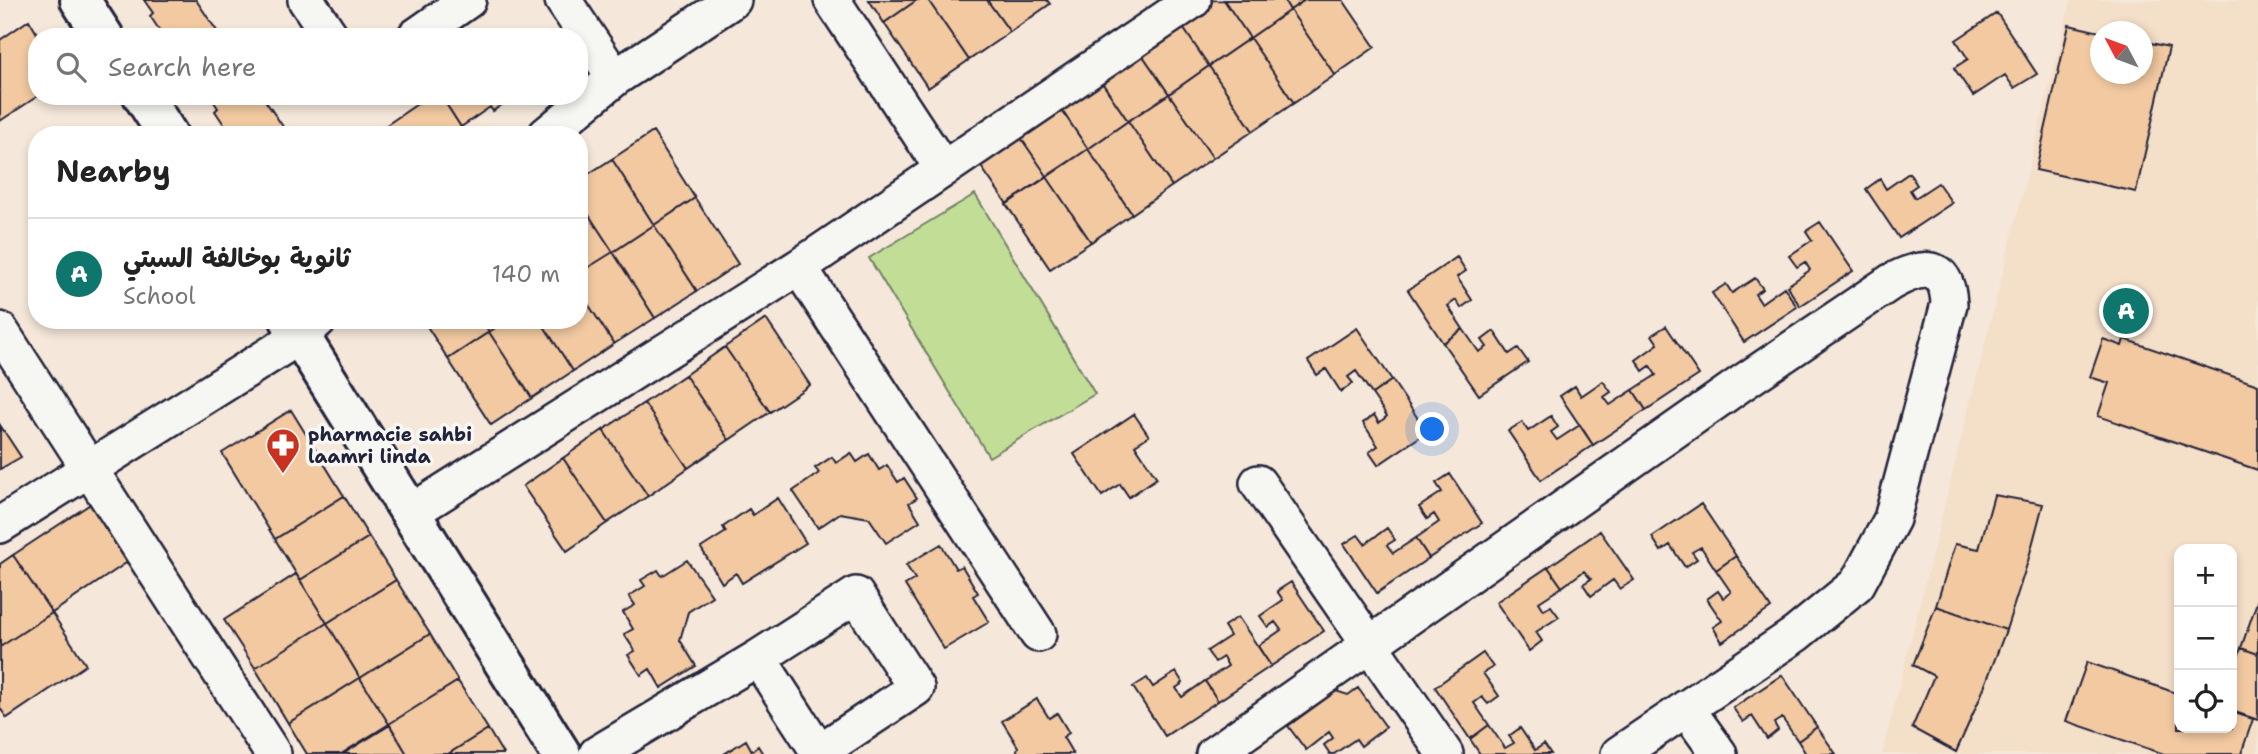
<!DOCTYPE html>
<meta charset="utf-8">
<style>
:root{--surface:#fff;--page:#f6f6f6;--text:#222;--muted:#767676;--line:#e0e0e0;--accent:#0f766e}
body{margin:0;font-family:"Shantell Sans","Playpen Sans Arabic",sans-serif;background:var(--page);color:var(--text)}
.controls{position:absolute;right:21px;bottom:21px;display:grid;overflow:hidden;border-radius:14px;box-shadow:0 4px 10px #0003}
.controls button{width:63px;height:63px;display:grid;place-items:center;padding:0;border:0;border-bottom:2px solid var(--line);background:var(--surface);color:var(--text);font:35px sans-serif}
.compass{position:absolute;left:2090px;top:21px;width:63px;height:63px;border-radius:50%;background:var(--surface);box-shadow:0 4px 10px #0003;rotate:311deg}
.you{position:absolute;left:1433px;top:430px;width:24px;height:24px;margin:-18px;border:5px solid #fff;border-radius:50%;background:#1a73e8;box-shadow:0 0 0 10px #1a73e833}
.badge{display:grid;place-items:center;width:46px;height:46px;border-radius:50%;background:var(--accent);color:#fff;font-size:23px;font-weight:700}
.pin{position:absolute;translate:-50% -50%;border:4px solid #fff;box-shadow:0 2px 7px #0006}
.list{margin:0;padding:0;list-style:none}
h2{display:flex;justify-content:space-between;align-items:center;height:91px;margin:0;padding:0 28px;font-size:30px}
h2 small{font-size:23px;font-weight:400;color:var(--muted)}
.list li{display:grid;grid-template-columns:46px 1fr auto;gap:21px;align-items:center;box-sizing:border-box;height:112px;padding:0 28px;border-top:2px solid var(--line)}
.list b{display:block;font-size:26px;white-space:nowrap}
.list p{margin:0;font-size:23px;white-space:nowrap;color:var(--muted)}
.list em{font-size:23px;font-style:normal;color:var(--muted)}
.icon{flex:none;width:38px;height:38px;fill:none;stroke:currentColor;stroke-width:2;stroke-linecap:round;stroke-linejoin:round}
.map{position:relative;flex:none;width:2258px;height:754px;overflow:hidden}
.search{position:absolute;background:var(--surface);box-shadow:0 4px 10px #0003;left:28px;top:28px;width:560px;height:77px;display:flex;align-items:center;gap:18px;box-sizing:border-box;padding:0 24px;border-radius:28px;color:var(--muted);font-size:26px}
.panel{position:absolute;background:var(--surface);box-shadow:0 4px 10px #0003;left:28px;top:126px;width:560px;height:203px;border-radius:28px}
.map>svg:first-child{display:block}
.built{fill:#f4dfc9;fill-rule:evenodd}
.green{fill:#c2de96;stroke:#728068;stroke-width:2}
.building{fill:#f2c9a1;stroke:#22223b;stroke-width:2}
.lines{fill:none;stroke-linecap:round;stroke-linejoin:round}
.minor-casing{stroke:#22223b;stroke-width:40}
.secondary-casing{stroke:#22223b;stroke-width:44}
.minor{stroke:#f6f6f2;stroke-width:35}
.secondary{stroke:#f6f6f2;stroke-width:38}
.labels{text-anchor:middle;stroke-width:7;stroke-linejoin:round;paint-order:stroke}
.poi-label{font-size:19px;font-weight:bold;fill:#22223b;stroke:#f6f6f2;text-anchor:start}
</style>
<div class="map">
<svg width="2258" height="754" viewBox="0 0 2258 754">
<rect width="100%" height="100%" fill="#f5e8da"/>
<filter id="ink" filterUnits="userSpaceOnUse"><feTurbulence type="fractalNoise" baseFrequency=".0143" numOctaves="2"/><feDisplacementMap in="SourceGraphic" scale="14" xChannelSelector="R" yChannelSelector="G"/><feConvolveMatrix kernelMatrix="1 2 1 2 8 2 1 2 1" color-interpolation-filters="sRGB"/></filter>
<g filter="url(#ink)">
<!-- built -->
<path class="built" d="M2071,0H2258V754H1882ZM2100,32H2142V74H2100ZM2179,549H2232V728H2179Z"/>
<!-- green -->
<path class="green" d="M975,194L1095,394L989,457L869,258Z"/>
<!-- building -->
<path class="building" d="M144,0H196L221,37H164L150,16L153,13Z
M869,0H917L884,23Z
M917,0H928L969,60L928,88L884,23Z
M928,0H987L1010,32L969,60Z
M987,0H1047L1050,4L1010,32Z
M1224,0H1284L1290,10L1250,38Z
M1224,0L1250,38L1209,66L1165,1Z
M1284,0H1305L1290,10Z
M1305,0H1343L1375,47L1335,75L1290,10Z
M1165,1L1209,66L1169,94L1124,28Z
M1290,10L1335,75L1294,103L1250,38Z
M1997,13L2037,74L2014,88L2005,75L1973,96L1954,68L1968,59L1956,40Z
M29,20L39,37H37L38,96L0,121V40Z
M2069,25L2100,32V74H2142V41L2169,47L2136,192L2036,170Z
M1124,28L1169,94L1128,121L1084,56Z
M1250,38L1294,103L1253,131L1209,66Z
M1084,56L1128,121L1088,149L1044,84Z
M1209,66L1253,131L1213,158L1169,94Z
M1044,84L1088,149L1047,176L1003,112Z
M1169,94L1213,158L1172,186L1128,121Z
M210,96H262L288,134L231,135L215,111L218,108Z
M429,96H441L461,127L449,135H372Z
M441,96H514L493,111L490,107L461,127Z
M1003,112L1047,176L1007,204L962,139Z
M1128,121L1172,186L1132,214L1088,149Z
M653,132L695,198L654,225L612,159Z
M1088,149L1132,214L1091,242L1047,177Z
M612,159L654,225L613,252L579,200V180Z
M1909,173L1917,185L1910,190L1915,198L1938,183L1952,203L1899,238L1866,189L1880,179L1886,189Z
M1047,177L1091,242L1050,269L1006,204Z
M695,198L738,264L697,291L654,225Z
M579,200L613,252L579,273Z
M1820,222L1853,271L1800,306L1787,286L1810,270L1805,262L1797,267L1789,256L1812,240L1806,231Z
M654,225L697,291L655,318L613,252Z
M613,252L655,318L614,344L579,290V273Z
M1457,257L1466,271L1457,277L1472,300L1461,308L1456,300L1448,306L1463,329L1443,343L1408,290Z
M1755,278L1763,289L1755,294L1761,303L1784,287L1797,307L1744,342L1712,293L1726,284L1732,293Z
M579,290L614,344L573,371L540,320H579Z
M766,319L810,385L770,412L725,347Z
M423,320H482L489,332L448,359Z
M482,320H507L489,332Z
M507,320H540L573,371L532,398L489,332Z
M1666,326L1699,375L1646,410L1633,390L1656,375L1650,366L1643,371L1636,360L1658,344L1652,335Z
M1357,328L1392,380L1372,394L1356,371L1348,377L1353,383L1341,392L1326,369L1317,375L1308,361Z
M1463,329L1479,352L1487,347L1482,340L1494,331L1509,354L1518,348L1528,362L1479,395L1443,343Z
M489,332L532,398L491,425L448,359Z
M2103,339L2122,346L2124,339L2258,385V470L2098,416L2109,383L2090,377Z
M725,347L770,412L729,440L685,375Z
M685,375L729,440L688,468L644,403Z
M1392,380L1427,432L1378,465L1369,452L1378,446L1363,423L1374,415L1379,423L1387,416L1372,394Z
M1603,381L1611,392L1604,397L1610,405L1633,390L1646,410L1593,445L1560,396L1575,386L1581,396Z
M644,403L688,468L648,496L603,430Z
M291,410L344,496L275,539L222,453Z
M1134,414L1149,436L1135,445L1157,478L1129,497L1120,484L1102,496L1074,454Z
M1551,416L1558,427L1551,432L1557,440L1580,425L1593,445L1541,480L1508,431L1522,422L1528,431Z
M0,425L21,457L0,469Z
M603,430L648,496L607,523L563,458Z
M851,453L857,462L869,454L879,470L887,465L898,482L904,478L917,498L909,503L920,521L886,543L869,518L840,513L818,528L793,491L819,473L815,468L832,457L836,463Z
M563,458L607,523L567,551L523,486Z
M1450,474L1482,523L1429,558L1416,538L1439,522L1434,514L1427,519L1419,507L1442,492L1436,483Z
M1994,495L2043,504L2028,561L2006,630L1936,606L1955,544L1979,549Z
M344,496L369,537L300,580L275,539Z
M778,498L806,543L742,583L736,573L722,583L701,548L726,532L723,527L749,509L753,515Z
M95,501L132,559L52,613L13,555Z
M1701,504L1736,556L1716,570L1701,547L1692,552L1697,559L1685,567L1670,545L1661,551L1652,537Z
M1387,528L1395,540L1387,545L1393,553L1416,538L1429,558L1377,593L1344,544L1358,535L1365,544Z
M1600,531L1634,580L1620,589L1613,580L1591,596L1583,584L1591,579L1584,571L1562,587L1548,567Z
M369,537L396,580L327,623L300,580Z
M941,544L956,569L962,566L978,593L973,596L989,622L944,649L905,585L915,579L906,565Z
M13,555L52,613L0,647V564Z
M1736,556L1771,608L1722,642L1713,627L1722,621L1707,599L1718,591L1723,598L1731,592L1716,570Z
M687,560L712,596L688,612L680,640L696,666L661,688L650,669L641,675L628,655L635,651L624,634L633,629L623,612L635,605L629,596L645,586L641,580L658,570L662,576Z
M1548,567L1562,587L1539,602L1544,610L1551,606L1559,617L1536,632L1542,641L1529,651L1496,602Z
M296,574L327,623L255,668L224,620Z
M396,580L430,634L360,678L327,623Z
M1291,582L1324,631L1271,666L1258,646L1281,630L1275,622L1268,627L1260,616L1283,600L1277,591Z
M2258,599V654L2241,648Z
M1936,606L2006,630L1980,698L1956,752L1912,728L1934,676L1913,665Z
M52,613L86,665L7,718L0,708V647Z
M1238,617L1271,666L1218,701L1205,681L1228,666L1223,657L1215,662L1207,651L1230,636L1224,626Z
M327,623L360,678L288,723L255,668Z
M430,634L458,681L389,724L360,678Z
M2241,648L2258,654V720L2232,711V675Z
M1483,653L1493,667L1483,673L1499,696L1488,704L1482,697L1474,703L1489,725L1470,739L1435,687Z
M2087,662L2179,694V728H2232V712L2253,719L2241,754H2164L2066,721Z
M1176,672L1183,683L1176,688L1182,697L1205,681L1218,701L1165,736L1133,687L1147,678L1153,687Z
M1782,675L1817,727L1798,741L1782,718L1774,723L1778,730L1767,739L1752,716L1743,722L1733,708Z
M360,678L389,724L341,754H307L288,723Z
M458,681L488,729L448,754H407L389,724Z
M1358,688L1386,727L1361,746L1356,739L1334,754H1330L1324,745L1333,738L1329,732L1306,750L1288,726L1336,691L1348,695Z
M1037,699L1049,718L1057,713L1069,733L1063,737L1073,754H1016L1018,747L1002,721Z
M390,725L407,754H343Z
M1489,725L1505,748L1514,743L1509,736L1520,728L1535,750L1544,744L1551,754H1480L1470,739Z
M1817,727L1836,754H1806L1798,741Z
M488,729L503,754H448Z
M746,740L752,751L758,746L763,754H724Z"/>
<g class="lines">
<!-- minor casing -->
<g class="minor-casing">
<path id="minor" d="M306,0L331,37
M563,0L615,78
M832,0L943,169
M415,37L468,0
M546,135L615,78L733,0
M799,267L1038,634
M0,330L273,754
M1258,483L1445,754
M410,513L799,267L1193,0
M0,525L300,336L318,320
M1686,708L1719,754
M597,754L758,658L856,595L916,688L819,752L758,658
M1214,754L1739,385L1891,282C1921,266 1947,261 1949,304L1892,519L1857,584L1796,634L1619,754"/>
</g>
<!-- secondary casing -->
<g class="secondary-casing">
<path id="secondary" d="M80,0L104,37
M143,96L168,135
M290,320L561,754"/>
</g>
<!-- minor -->
<use href="#minor" class="minor"/>
<!-- secondary -->
<use href="#secondary" class="secondary"/>
</g>
</g>
<!-- icons -->
<defs>
<g id="pharmacy-pin" transform="scale(1.75)"><path d="M0 17L-7.5 6A9.5 9.5 0 1 1 7.5 6Z" fill="#c8321e" stroke="#f6f6f2"/><path d="M-2-6h4v4h4v4h-4v4h-4v-4h-4v-4h4Z" fill="#fff"/></g>
</defs>
<g fill-rule="evenodd">
<use href="#pharmacy-pin" x="283" y="445"/>
</g>
<g class="labels">
<!-- poi labels -->
<g class="poi-label">
<text x="308" y="441">pharmacie sahbi<tspan x="308" dy="22">laamri linda</tspan></text>
</g>
</g>
</svg>
<div class="controls">
<button>+</button>
<button>−</button>
<button><svg class="icon" aria-label="locate" viewBox="0 0 24 24"><circle cx="12" cy="12" r="6"/><path d="M12 2v4M12 18v4M2 12h4M18 12h4"/></svg></button>
</div>
<svg class="compass" viewBox="-18 -18 36 36"><path d="M0-13l5 13h-10z" fill="#e53935"/><path d="M0 13l5-13h-10z" fill="#767676"/></svg>
<div class="you"></div>
<div class="pin badge" style="left:2126px;top:311px">A</div>
<div class="search"><svg class="icon" aria-label="search" viewBox="0 0 24 24"><circle cx="10" cy="10" r="6"/><path d="M15 15l6 6"/></svg>Search here</div>
<section class="panel">
<h2>Nearby<small></small></h2>
<ul class="list">
<li><span class="badge">A</span><div><b>ثانوية بوخالفة السبتي</b><p>School</p></div><em>140 m</em></li>
</ul>
</section>
</div>
